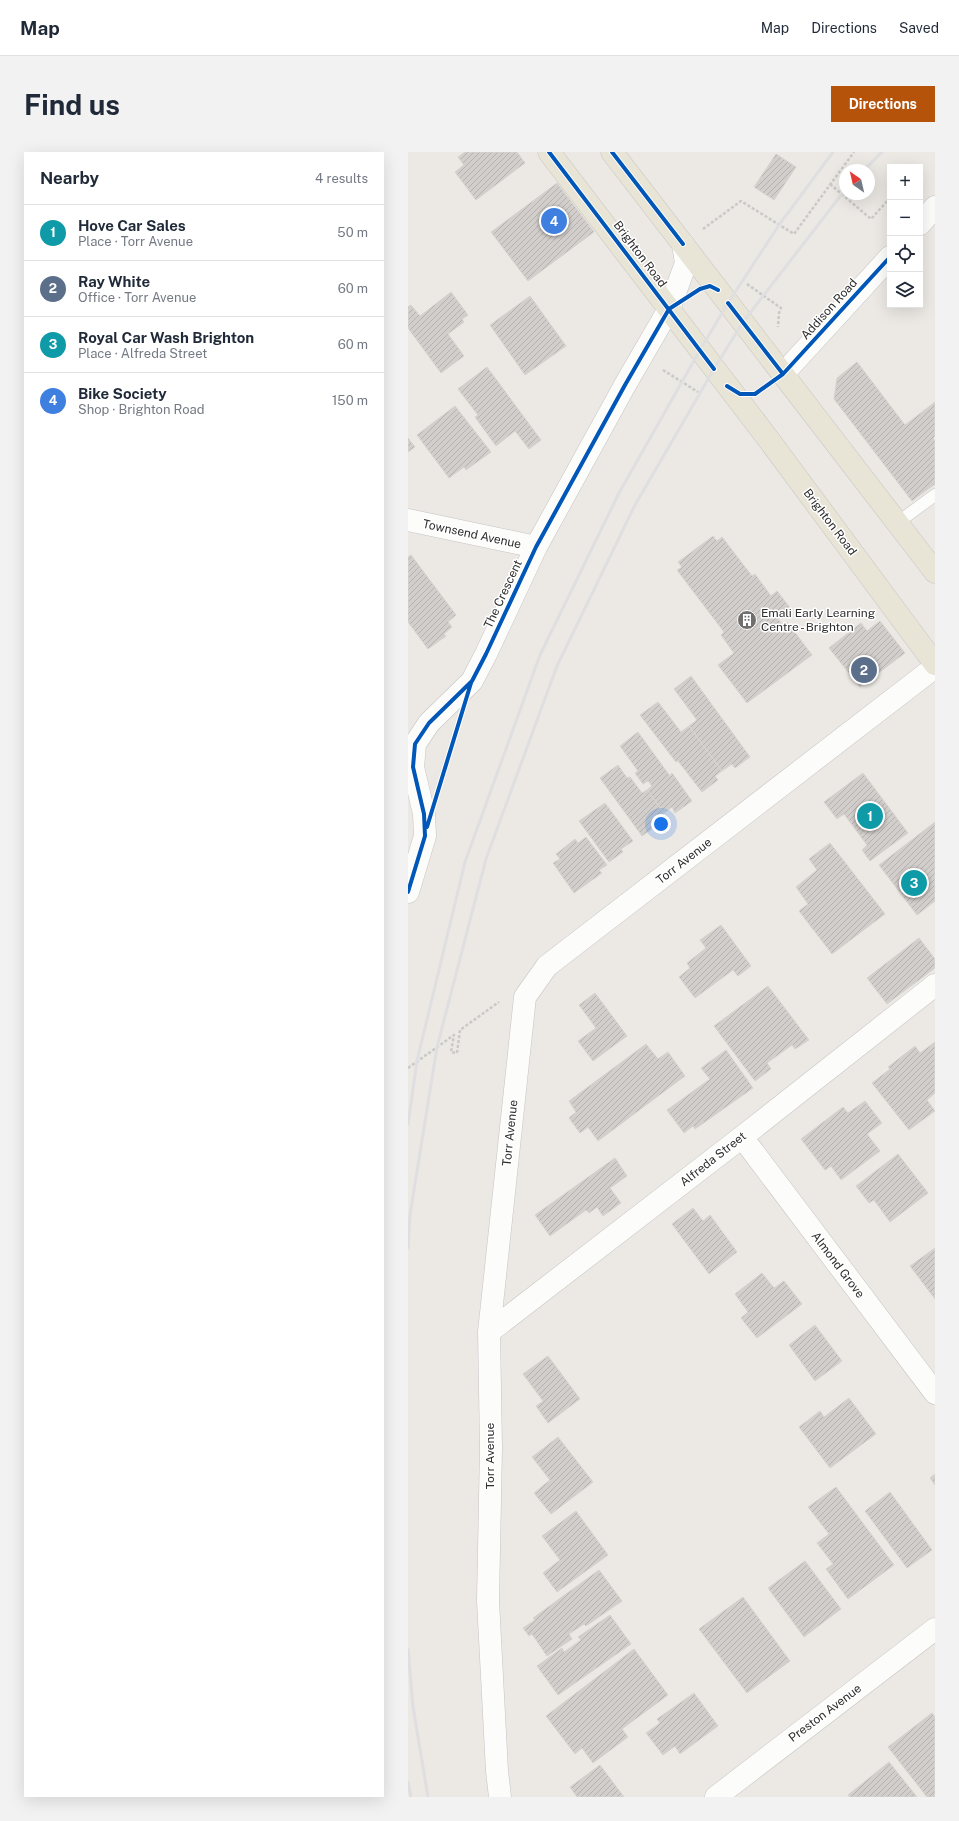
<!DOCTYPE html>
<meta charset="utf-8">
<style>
:root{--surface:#fff;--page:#f2f2f3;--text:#1f2937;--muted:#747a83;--line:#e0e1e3;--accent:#b45309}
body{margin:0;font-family:"Public Sans",sans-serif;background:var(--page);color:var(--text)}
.controls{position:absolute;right:12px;top:12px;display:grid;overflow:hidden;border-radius:0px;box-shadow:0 4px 16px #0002}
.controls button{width:36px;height:36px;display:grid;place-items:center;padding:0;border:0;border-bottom:1px solid var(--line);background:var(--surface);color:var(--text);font:20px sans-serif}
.compass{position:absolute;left:431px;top:12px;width:36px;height:36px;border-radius:50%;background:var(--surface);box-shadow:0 4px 16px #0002;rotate:326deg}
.you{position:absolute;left:253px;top:672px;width:14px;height:14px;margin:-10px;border:3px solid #fff;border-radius:50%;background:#1a73e8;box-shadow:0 0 0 6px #1a73e833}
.badge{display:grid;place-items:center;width:26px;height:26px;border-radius:50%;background:var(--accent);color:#fff;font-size:13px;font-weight:700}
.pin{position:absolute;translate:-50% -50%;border:2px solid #fff;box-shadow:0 1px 4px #0006}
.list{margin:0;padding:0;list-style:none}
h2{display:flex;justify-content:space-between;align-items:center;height:52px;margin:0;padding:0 16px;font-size:17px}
h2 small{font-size:13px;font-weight:400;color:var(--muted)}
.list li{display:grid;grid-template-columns:26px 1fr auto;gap:12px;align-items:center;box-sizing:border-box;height:56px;padding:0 16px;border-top:1px solid var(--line)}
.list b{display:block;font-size:15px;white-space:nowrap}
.list p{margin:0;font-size:13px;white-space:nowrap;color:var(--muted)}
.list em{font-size:13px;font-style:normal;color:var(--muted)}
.icon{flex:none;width:22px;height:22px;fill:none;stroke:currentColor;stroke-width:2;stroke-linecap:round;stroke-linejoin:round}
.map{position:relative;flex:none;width:527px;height:1645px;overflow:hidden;border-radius:0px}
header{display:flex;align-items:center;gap:24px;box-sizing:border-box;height:56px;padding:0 20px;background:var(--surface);border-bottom:1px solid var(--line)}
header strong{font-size:19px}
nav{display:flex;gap:22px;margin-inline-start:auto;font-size:14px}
.intro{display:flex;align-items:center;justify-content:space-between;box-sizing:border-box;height:96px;padding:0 24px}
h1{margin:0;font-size:28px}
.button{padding:10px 18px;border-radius:0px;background:var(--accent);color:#fff;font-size:14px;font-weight:700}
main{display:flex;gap:24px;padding:0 24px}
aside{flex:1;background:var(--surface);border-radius:0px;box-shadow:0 4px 16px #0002}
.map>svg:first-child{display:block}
.building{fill:url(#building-hatch);stroke:#d7d4d0}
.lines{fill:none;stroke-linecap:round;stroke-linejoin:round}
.lane-casing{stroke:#c5c4c5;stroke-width:13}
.street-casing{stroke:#c5c4c5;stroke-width:23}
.primary-casing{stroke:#c6c5c4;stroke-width:23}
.path{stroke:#c9c9c8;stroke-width:2.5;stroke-dasharray:3 2;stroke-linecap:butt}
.lane{stroke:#fcfcfb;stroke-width:12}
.street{stroke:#fcfcfb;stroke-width:22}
.primary{stroke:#e8e4d6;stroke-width:22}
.rail{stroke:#dfdfe1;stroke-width:3}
.cycleway-casing{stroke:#fff;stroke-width:6}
.cycleway{stroke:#0057b8;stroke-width:4}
.labels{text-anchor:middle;stroke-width:3;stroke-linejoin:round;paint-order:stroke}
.street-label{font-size:12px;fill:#2e2e2e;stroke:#fff}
.poi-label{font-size:12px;fill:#2e2e2e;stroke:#fff;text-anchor:start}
</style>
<header>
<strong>Map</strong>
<nav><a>Map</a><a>Directions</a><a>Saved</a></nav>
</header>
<div class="intro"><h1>Find us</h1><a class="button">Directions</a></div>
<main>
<aside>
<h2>Nearby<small>4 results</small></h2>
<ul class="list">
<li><span class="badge" style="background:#0f9aa8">1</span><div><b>Hove Car Sales</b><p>Place · Torr Avenue</p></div><em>50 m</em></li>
<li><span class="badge" style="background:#5c6f8a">2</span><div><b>Ray White</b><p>Office · Torr Avenue</p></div><em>60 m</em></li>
<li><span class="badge" style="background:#0f9aa8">3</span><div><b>Royal Car Wash Brighton</b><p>Place · Alfreda Street</p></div><em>60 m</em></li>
<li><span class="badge" style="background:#3f7fe0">4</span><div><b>Bike Society</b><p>Shop · Brighton Road</p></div><em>150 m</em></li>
</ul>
</aside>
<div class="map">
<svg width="527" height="1645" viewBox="0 0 527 1645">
<defs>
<pattern id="building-hatch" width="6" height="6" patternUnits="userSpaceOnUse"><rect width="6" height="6" fill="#d1cecb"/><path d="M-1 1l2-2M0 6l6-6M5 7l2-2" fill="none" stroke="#b4b1af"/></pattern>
</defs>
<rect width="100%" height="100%" fill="#ece8e4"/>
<!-- building -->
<path class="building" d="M57,0H109L117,11L68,48L47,20L56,13L50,5Z
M368,2L388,15L366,48L346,35Z
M149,31L186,80L120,129L83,80Z
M43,140L60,163L54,167L56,170L40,182L56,204L33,221L0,176V155L3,153L12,164Z
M122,144L158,194L117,223L82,173Z
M449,210L497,273L527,250V284L525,286L527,289V332L504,349L426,247L429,226Z
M79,215L133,288L121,297L107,279L88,294L67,265L70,263L50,237Z
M47,254L83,300L58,318L56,315L41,326L9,283Z
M0,286L7,295L0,300Z
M305,384L309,389L314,385L344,424L347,422L363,444L369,439L383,457L370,467L375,473L379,470L404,503L339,551L310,513L326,501L313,483L316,480L269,418L274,415L270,410Z
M3,403L48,463L40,470L44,475L36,482L38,484L20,497L0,470V405Z
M472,469L497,501L452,535L421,496L453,471L459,479Z
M283,524L342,605L327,616L324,612L314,619L281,574L289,568L266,537Z
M250,550L273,580L281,574L314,619L307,624L310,628L294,640L270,609L268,610L232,563Z
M230,580L262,624L264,621L284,649L267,661L264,655L256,661L239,638L244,634L240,629L235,632L227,621L230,619L212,594Z
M210,613L219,626L222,625L234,641L239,638L256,661L247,667L251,672L234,684L192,626Z
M455,621L500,681L462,709L454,698L459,693L436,662L429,667L416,650Z
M197,651L225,689L213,697L215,700L201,710L171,669Z
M527,670V749L509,763L471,713Z
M178,685L199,713L191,718L194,721L166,741L145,711L152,707L148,702L167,687L170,691Z
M422,691L477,762L424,802L391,759L400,752L388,735L409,718L401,707Z
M313,773L343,814L330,824L325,818L287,846L271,825L282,816L279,811L298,796L292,788Z
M511,786L527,807V816L479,852L459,826Z
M360,834L401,888L387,897L384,893L359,911L363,917L347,929L306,874Z
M187,841L219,884L185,909L170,889L188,876L171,853Z
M527,890V941L519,948L527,959L501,978L464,931L482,917L480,915L507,894L512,901Z
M238,892L250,907L260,900L277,924L190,989L180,975L172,981L161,966L168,960L161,949Z
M318,898L345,936L287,977L285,974L276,981L259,958L302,927L293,916Z
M457,949L474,971L459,982L472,999L433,1028L423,1014L417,1018L393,987L435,955L440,961Z
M490,1002L520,1041L482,1070L466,1048L461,1051L448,1034Z
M207,1006L219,1024L202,1036L213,1051L195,1064L189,1055L181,1061L178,1058L142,1084L127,1063Z
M285,1056L295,1069L302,1063L329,1100L301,1122L264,1072Z
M527,1096V1147L502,1114Z
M354,1121L366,1136L376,1129L394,1152L349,1186L333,1166L340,1160L327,1142Z
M407,1173L434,1209L407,1229L381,1193Z
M140,1204L172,1247L140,1271L128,1254L135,1249L115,1222Z
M441,1246L468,1282L422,1316L391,1275L412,1259L416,1265Z
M150,1285L185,1330L143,1362L126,1341L142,1328L124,1305Z
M527,1322V1333L522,1326Z
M428,1335L486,1413L440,1447L418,1417L425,1412L409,1391L421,1382L400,1355Z
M482,1340L524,1398L499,1416L457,1359Z
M168,1359L200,1403L149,1440L135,1421L152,1408L134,1384Z
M397,1409L433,1457L396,1485L360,1436Z
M191,1418L214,1449L178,1474L176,1472L161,1482L164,1487L139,1504L124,1482L121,1484L115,1476L127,1468L125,1466Z
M335,1445L382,1509L339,1541L291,1477Z
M202,1463L223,1492L150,1543L129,1514L154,1496L156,1500L173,1488L170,1485Z
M226,1497L260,1543L214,1577L220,1585L185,1611L174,1596L167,1602L138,1564Z
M286,1541L310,1574L272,1602L267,1594L255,1603L238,1581L252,1571L249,1567Z
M524,1561L527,1565V1645H519L480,1595Z
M481,1610L509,1645H442L440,1643Z
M192,1613L216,1645H169L162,1635Z"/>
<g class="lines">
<!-- lane casing -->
<g class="lane-casing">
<path id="lane" d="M489,371L527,343"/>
</g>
<!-- street casing -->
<g class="street-casing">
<path id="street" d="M512,72L527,55
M375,222L482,105
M0,368L128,395
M0,740L17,684L16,662L5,615L7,592L21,571L64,529L78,502L128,395L217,233L261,157L278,111L275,92
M334,985L527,1241
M81,1180L334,985L527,833
M92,1645L89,1619L80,1449L83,1296L81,1180L117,845L139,814L527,515
M308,1645L527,1477"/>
</g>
<!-- primary casing -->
<g class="primary-casing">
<path id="primary" d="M141,0L358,284L527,512
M204,0L527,420"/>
</g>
<!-- path -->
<path class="path" d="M422,32L463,67L482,46
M295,77L333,49L386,82L446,0
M339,132L373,156L371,161L370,175
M255,218L290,240
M0,916L46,883L43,900L49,901L52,878L91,850"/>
<!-- lane -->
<use href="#lane" class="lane"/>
<!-- street -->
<use href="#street" class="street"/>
<!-- primary -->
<use href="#primary" class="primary"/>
<!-- rail -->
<path class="rail" d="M456,18L474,0
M0,972L9,909L57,710L132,503L211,341L292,198L320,151L371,73L425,0
M0,1096L2,1063L29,895L78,707L149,514L227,353L306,217L335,170L437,38
M0,1497L5,1555L20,1645
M0,1630L3,1645"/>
<!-- cycleway casing -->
<g class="cycleway-casing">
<path id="cycleway" d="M141,0L306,217
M204,0L275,92
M320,151L375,222
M319,234L332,242H347L375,222L482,105
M19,675L63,531
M0,740L17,684L16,662L5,615L7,592L21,571L64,529L78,502L128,395L217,233L261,157L292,137L302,134L310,138"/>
</g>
<!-- cycleway -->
<use href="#cycleway" class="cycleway"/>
</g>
<!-- icons -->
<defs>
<g id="building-disc" transform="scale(1)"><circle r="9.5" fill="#706f6e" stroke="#fff"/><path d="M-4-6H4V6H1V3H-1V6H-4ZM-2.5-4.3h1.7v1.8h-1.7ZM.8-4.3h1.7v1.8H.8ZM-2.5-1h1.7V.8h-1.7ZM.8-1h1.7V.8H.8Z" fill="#fff"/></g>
</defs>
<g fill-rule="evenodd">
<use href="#building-disc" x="339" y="468"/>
</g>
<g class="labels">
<!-- street labels -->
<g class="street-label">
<text transform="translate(232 102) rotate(53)" y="4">Brighton Road</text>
<text transform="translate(421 157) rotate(-48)" y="4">Addison Road</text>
<text transform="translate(422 370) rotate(53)" y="4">Brighton Road</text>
<text transform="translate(64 382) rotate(12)" y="4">Townsend Avenue</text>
<text transform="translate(95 442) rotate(-65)" y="4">The Crescent</text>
<text transform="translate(276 709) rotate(-38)" y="4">Torr Avenue</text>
<text transform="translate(102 981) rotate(-84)" y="4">Torr Avenue</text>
<text transform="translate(305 1007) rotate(-38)" y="4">Alfreda Street</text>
<text transform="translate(430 1113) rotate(53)" y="4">Almond Grove</text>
<text transform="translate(82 1304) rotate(-90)" y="4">Torr Avenue</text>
<text transform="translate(417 1561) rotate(-37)" y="4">Preston Avenue</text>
</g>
<!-- poi labels -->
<g class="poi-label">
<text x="353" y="465">Emali Early Learning<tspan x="353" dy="14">Centre - Brighton</tspan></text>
</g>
</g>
</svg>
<div class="controls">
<button>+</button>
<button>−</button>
<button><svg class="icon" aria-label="locate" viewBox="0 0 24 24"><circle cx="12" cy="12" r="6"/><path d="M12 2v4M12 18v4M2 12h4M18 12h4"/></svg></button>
<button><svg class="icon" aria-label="layers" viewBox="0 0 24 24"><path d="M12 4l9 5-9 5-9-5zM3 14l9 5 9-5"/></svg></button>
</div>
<svg class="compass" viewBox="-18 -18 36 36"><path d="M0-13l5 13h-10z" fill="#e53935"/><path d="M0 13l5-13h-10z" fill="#747a83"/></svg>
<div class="you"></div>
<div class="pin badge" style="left:462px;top:664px;background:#0f9aa8">1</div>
<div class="pin badge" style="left:456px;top:518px;background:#5c6f8a">2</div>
<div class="pin badge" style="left:506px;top:731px;background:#0f9aa8">3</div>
<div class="pin badge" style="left:146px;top:69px;background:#3f7fe0">4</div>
</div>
</main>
